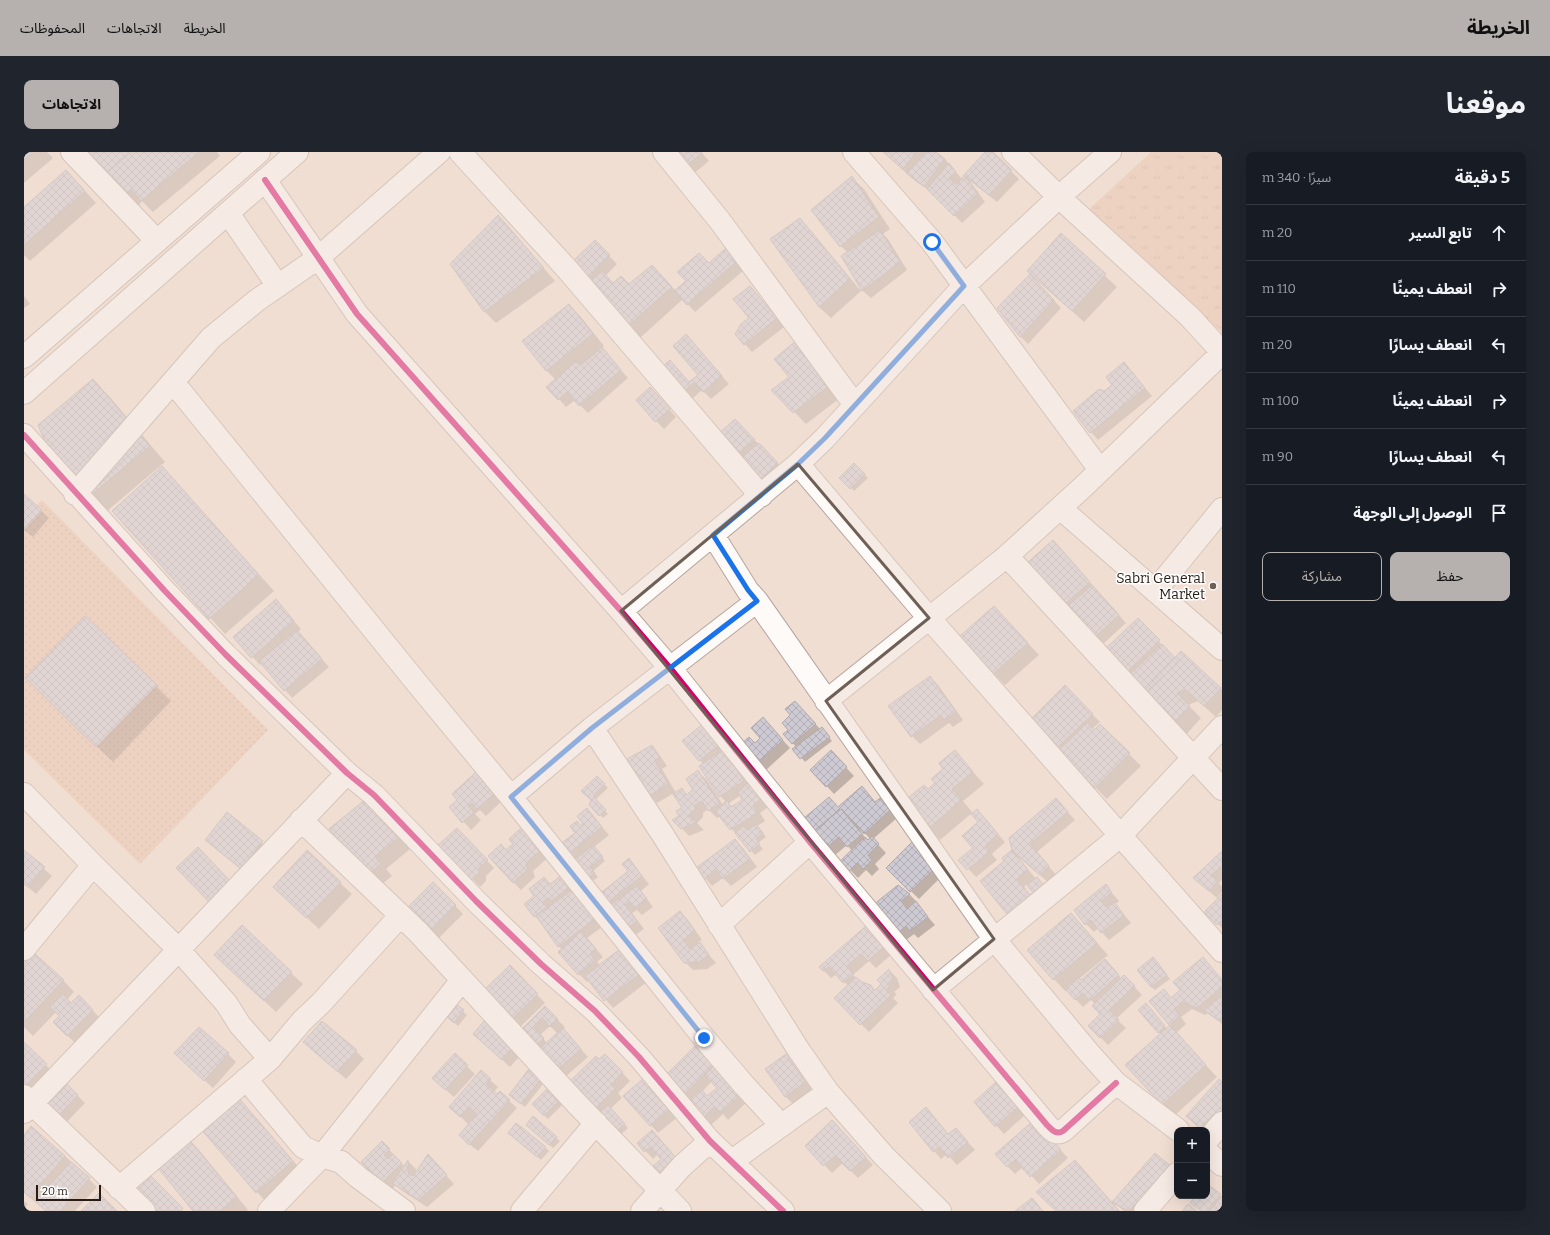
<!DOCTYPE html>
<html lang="ar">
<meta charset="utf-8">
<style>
:root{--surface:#171b24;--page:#20242c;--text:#f1f3f6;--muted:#9ea1a6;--line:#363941;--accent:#b6b1ae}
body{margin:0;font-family:Bitter,"Noto Sans Arabic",serif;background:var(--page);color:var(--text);direction:rtl}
.controls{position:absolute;right:12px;bottom:12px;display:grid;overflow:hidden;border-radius:8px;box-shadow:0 4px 16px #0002}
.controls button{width:36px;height:36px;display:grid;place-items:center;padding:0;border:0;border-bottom:1px solid var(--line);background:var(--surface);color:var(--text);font:20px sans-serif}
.scale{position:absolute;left:12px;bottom:10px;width:65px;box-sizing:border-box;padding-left:4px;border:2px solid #291c14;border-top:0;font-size:11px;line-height:14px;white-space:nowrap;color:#291c14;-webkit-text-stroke:3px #fff;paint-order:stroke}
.stop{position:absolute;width:12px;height:12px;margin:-9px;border:3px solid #1a73e8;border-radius:50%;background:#fff}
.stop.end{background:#1a73e8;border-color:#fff;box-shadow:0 1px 4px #0008}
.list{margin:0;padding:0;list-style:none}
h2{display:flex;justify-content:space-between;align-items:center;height:52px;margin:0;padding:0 16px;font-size:17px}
h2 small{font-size:13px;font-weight:400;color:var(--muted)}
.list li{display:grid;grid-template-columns:26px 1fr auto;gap:12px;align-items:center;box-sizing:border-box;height:56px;padding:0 16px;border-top:1px solid var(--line)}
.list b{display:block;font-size:15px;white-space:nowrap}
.list em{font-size:13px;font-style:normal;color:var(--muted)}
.actions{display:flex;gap:8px;padding:12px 16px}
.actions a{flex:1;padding:9px 0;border:1px solid var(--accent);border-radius:8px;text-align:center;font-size:14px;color:var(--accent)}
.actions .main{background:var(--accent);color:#111}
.icon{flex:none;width:22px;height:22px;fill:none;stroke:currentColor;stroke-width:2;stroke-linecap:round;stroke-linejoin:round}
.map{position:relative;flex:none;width:1198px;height:1059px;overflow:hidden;direction:ltr;border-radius:8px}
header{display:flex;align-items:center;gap:24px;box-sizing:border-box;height:56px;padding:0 20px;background:var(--accent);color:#111}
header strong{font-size:19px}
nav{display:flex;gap:22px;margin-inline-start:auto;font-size:14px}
.intro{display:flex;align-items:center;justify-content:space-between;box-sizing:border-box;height:96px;padding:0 24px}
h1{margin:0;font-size:28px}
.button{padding:10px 18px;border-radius:8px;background:var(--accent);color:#111;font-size:14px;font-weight:700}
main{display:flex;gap:24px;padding:0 24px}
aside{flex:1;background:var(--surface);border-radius:8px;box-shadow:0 4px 16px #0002}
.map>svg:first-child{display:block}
.grass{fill:url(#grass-dots)}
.park{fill:url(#park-tufts)}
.shadow{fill:#0003;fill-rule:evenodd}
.building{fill:url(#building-cross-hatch);stroke:#b2abac}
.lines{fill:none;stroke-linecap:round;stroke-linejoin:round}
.minor-casing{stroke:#b4a69d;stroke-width:24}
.primary-casing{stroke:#b4a69d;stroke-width:24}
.minor{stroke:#fdfaf8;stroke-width:22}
.primary{stroke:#fdfaf8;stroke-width:22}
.cycleway-casing{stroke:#fff;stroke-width:8}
.cycleway{stroke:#d6006c;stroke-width:6}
.route{stroke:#1a73e8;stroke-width:5}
.marked{fill:none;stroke:#6f6057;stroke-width:3;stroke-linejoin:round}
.poi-dot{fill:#6f6057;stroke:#fff;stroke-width:1.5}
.labels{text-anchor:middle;stroke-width:3;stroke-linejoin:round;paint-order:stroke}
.poi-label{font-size:14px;fill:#291c14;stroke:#fff;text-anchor:end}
</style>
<header>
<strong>الخريطة</strong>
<nav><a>الخريطة</a><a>الاتجاهات</a><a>المحفوظات</a></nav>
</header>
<div class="intro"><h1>موقعنا</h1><a class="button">الاتجاهات</a></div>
<main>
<aside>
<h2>5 دقيقة<small>سيرًا · 340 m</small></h2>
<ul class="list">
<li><svg class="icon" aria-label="ahead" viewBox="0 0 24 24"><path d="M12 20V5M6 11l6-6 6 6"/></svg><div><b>تابع السير</b></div><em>20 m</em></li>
<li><svg class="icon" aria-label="right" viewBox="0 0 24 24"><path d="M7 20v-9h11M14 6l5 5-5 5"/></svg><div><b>انعطف يمينًا</b></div><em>110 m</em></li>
<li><svg class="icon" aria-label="left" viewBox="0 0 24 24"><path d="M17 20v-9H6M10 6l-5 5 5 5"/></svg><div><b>انعطف يسارًا</b></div><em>20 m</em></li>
<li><svg class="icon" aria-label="right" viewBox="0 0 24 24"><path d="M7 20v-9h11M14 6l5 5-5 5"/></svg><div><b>انعطف يمينًا</b></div><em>100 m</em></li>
<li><svg class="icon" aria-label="left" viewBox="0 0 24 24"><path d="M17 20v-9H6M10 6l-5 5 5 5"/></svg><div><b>انعطف يسارًا</b></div><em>90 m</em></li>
<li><svg class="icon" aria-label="arrive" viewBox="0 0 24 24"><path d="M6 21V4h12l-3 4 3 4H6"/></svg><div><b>الوصول إلى الوجهة</b></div></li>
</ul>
<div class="actions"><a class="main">حفظ</a><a>مشاركة</a></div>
</aside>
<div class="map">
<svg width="1198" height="1059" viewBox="0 0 1198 1059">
<defs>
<pattern id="grass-dots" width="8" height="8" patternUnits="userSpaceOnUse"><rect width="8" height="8" fill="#e8c2ac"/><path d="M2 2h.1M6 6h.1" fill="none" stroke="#c7a693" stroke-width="1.8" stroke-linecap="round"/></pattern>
<pattern id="park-tufts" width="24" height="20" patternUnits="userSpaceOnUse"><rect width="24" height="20" fill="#e8c2ac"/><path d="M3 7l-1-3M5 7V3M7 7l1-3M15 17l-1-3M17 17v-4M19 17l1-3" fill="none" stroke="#c7a693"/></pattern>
<pattern id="building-cross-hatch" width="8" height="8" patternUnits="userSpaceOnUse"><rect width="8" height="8" fill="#cdcad3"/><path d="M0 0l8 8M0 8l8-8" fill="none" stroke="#b0adb4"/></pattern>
</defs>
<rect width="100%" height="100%" fill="#f1ded3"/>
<!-- grass -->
<path class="grass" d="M18,348L244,578L116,712L0,598V365Z"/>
<!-- park -->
<path class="park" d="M1127,0H1198V180L1062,60Z"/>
<!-- shadow -->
<path class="shadow" d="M0,0H23L29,6L0,31Z
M62,0H193L196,4L129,60L118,49L114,55Z
M650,0H677L685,9L669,22Z
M859,0H911L921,7L938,27L963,0H967L995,27L973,50L945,28L961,50L938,71L909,41L891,29Z
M828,26L840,37L866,77L859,82L864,87L883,118L847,146L839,139L818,105L824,101L817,94Z
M54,31L72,51L6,109L0,103V57Z
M474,64L531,129L472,171L460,159Z
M776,68L787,79L837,139L807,166L795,155Z
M1037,83L1093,135L1060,170L1016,130Z
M571,89L593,112L581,124L589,132L606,133L628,114L652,139L702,98L720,118L671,160L659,147L616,186L568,128L550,110Z
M1014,131L1037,156L1004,192L996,184Z
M726,135L760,175L728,200L721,192L726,167Z
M0,144L6,152L0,156Z
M545,153L557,165L580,194L577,196L604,226L564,261L551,248L542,255L535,247L532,228L522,218Z
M773,190L816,246L782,272L749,238L767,225Z
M669,191L705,232L687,247L678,238L668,247L660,239L666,231L675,223Z
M1100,212L1128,244L1074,288L1067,280L1081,240L1090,233Z
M69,228L85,244L141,310L83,359L67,344Z
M634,244L652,265L640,277L632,269Z
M719,276L761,319L745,334L712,303Z
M830,312L844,326L830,339L817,326Z
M138,315L250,439L201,482L89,359Z
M0,343L25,366L9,385L0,378Z
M1037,397L1102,471L1079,492L1041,452Z
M970,455L1015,503L981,533L969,521Z
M259,457L277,477L274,480L305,515L268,546L238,511L236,513L210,485Z
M1114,467L1151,507L1157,500L1198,538V558L1192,565L1174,549L1164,553L1177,566L1160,585L1103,520Z
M906,525L914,533L939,568L929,575L925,571L896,592L888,584L866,554Z
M132,534L147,549L89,610L17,541Z
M1041,535L1076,570L1068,577L1070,580L1076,573L1117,614L1083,647L1035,599L1037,597L1008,567Z
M779,558L796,577L801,580L808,589L781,610L770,597L772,595L761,582L765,578Z
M680,573L708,606L724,632L747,653L736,661L741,669L733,674L742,685L734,691L739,697L731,703L696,664L693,666L684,657L679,661V665L673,671L680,678L665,684L650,668L656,664L659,656L650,641L633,651L625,643L628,594L635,602L643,614L638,617L652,641L658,637L663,643L670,639L674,620L682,627L699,653L702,650L696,644L680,612L675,608ZM717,643L720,648L708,655L704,652Z
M746,574L766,596L742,618L734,610L731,592Z
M807,599L830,624L810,642L787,618Z
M930,599L960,632L939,649L949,661L953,658L981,690L968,702L973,708L952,725L936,708L950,696L956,670L948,661L916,688L904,676V638L912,631Z
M573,625L584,636L571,648L584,662L579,666L566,653Z
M459,629L478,649L462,664L456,658L451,662L457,668L447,678L426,655Z
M845,643L852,651L863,655L873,666L849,687L862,701L851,712L855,717L848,724L842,718L834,726L817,709L828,699L823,693L810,704L780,667L813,654L817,658ZM838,678L846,687L844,689L836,679Z
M1039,655L1051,668L1013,700L1032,723L1024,730L994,705L1012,727L1020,733L995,774L982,709L979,706ZM1003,732L1010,741L1007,744L1000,735Z
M563,657L585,683L570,695L581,709L569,719L574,725L565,732L543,702L552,681L561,672Z
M355,659L386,697L362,717L368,724L356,734L344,723Z
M203,662L246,698L225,724L182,688Z
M499,675L526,704L509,719L511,725L497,738L489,730L482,699L490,692Z
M441,685L470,716L462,724V729L456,735L416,693Z
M711,688L719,696L733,715L707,734L699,726L688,734L673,716Z
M888,692L919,723L895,747L863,716Z
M0,699L28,724L12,742L0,732Z
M1198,700V728L1195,731L1198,735V740L1193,746L1170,726Z
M605,708L625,732L617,739L629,755L618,763L613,758L608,761L620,777L607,786L582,751L606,720Z
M539,723L578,775L563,786L579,805L573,810L576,813L596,798L623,830L589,856L565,828L563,830L555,822L538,798L511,764L527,733Z
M316,731L328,742L295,777L262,746Z
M409,731L439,762L411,790L380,760Z
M1081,733L1095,749L1091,752L1107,771L1085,788L1074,776L1070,780L1062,772Z
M874,735L886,743L893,750L892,751L911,773L894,786L890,782L881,789L874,781Z
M1198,743V776L1182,760Z
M656,760L664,768L678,788L674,790L692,811L683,817L669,818L661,810Z
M1047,762L1084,803L1055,827L1057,829L1088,816L1098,827L1108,832L1118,843L1092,867L1102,876L1084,893L1065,874L1077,862L1071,852L1067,848L1059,855L1043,838L1041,839L1030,827Z
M843,775L868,802L852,816L845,809L829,823L838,831L847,834L852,839L859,833L865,818L873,826L876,835L870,840L873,842L869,846L874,851L845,880L837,872L824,834L813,822L807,826L796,815Z
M1179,806L1198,828V872L1184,861L1181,863L1168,857L1157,865L1162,872L1152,881L1193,925L1150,964L1139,952L1137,883L1134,880L1126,856L1143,877L1147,873L1127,849L1140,839L1147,846L1157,838Z
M1133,810L1146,827L1131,838L1127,835Z
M0,813L39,828L50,840L43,848L47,852L55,844L76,866L51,891L30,870L36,864L32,860L9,884L0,875Z
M203,814L267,821L279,832L252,860Z
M486,815L521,851L494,877L458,841Z
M427,849L443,863L434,874L422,864Z
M521,856L541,875L539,877L564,905L541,925L496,881ZM526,874L534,882L523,891L516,883Z
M460,871L496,904L486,915L458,889Z
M0,892L29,920L7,944L0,936Z
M671,895L697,921L723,950L704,968L699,962L687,973L667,948L643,924ZM688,929L694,936L684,946L678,940Z
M289,898L332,899L340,907L322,927Z
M204,902L212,910L189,936L159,909Z
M431,903L451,922L430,945L417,934Z
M581,903L606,929L594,941L598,946L586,957L604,976L593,986L547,937Z
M762,903L769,911L788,938L769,952L761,944Z
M504,920L519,932L501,955L490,946Z
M620,927L654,965L634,981L601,944Z
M466,928L474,935L470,940L485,949L493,956L454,999L444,991L445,973L426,954Z
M42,932L61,951L39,974L20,955Z
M524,937L539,952L524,967L509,952Z
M980,939L1001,963L980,982L951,950Z
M213,946L280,1021L244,1052L233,1040Z
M902,957L925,983L932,977L951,998L933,1013L923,1002L917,1007L910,999Z
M507,976L532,986L536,989L529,996Z
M816,977L849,1013L834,1026L819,1011L808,1021L782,994Z
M1017,977L1044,1006L1015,1032L999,1015L991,1022L983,1014Z
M0,984L41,1004L73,1035L51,1059H22L0,1041Z
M489,985L521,995L525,999L517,1008Z
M163,986L175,998L224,1058L222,1059H170Z
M635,987L638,1007L634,1002L629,1007L614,991Z
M358,990L381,1015L384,1009L392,1017L391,1023L411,1011L430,1032L403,1055L377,1038L372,1033L367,1038L339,1010Z
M1131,1002L1120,1059H1100L1092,1053L1091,1054L1096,1059H1032L1051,1010L1088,1050Z
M1183,1033L1198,1045V1059H1177L1172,1044H1183Z
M0,1049L4,1052L0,1056Z"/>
<!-- building -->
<path class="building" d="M0,0H10L0,9Z
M61,0H107L82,21Z
M107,0H175L117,49L107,37L102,44L82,21Z
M649,0H677L678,1L661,15Z
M859,0H892L879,17Z
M902,0H912L921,7L900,34L882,21Z
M961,0H969L988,18L965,43L940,23Z
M925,11L932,20L925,26L933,33L940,23L954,41L930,64L903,37Z
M42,18L61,39L0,93V55Z
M828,24L855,65L816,95L787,58Z
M474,63L520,116L460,160L426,112Z
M776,66L826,127L795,155L746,87Z
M856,78L876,110L838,139L817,104Z
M1037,81L1082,122L1048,159L1003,119Z
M571,88L586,103L564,126L548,110Z
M702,96L713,109L663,153L650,139L662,129L653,120L675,101L685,111Z
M628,113L648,135L603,175L565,130L578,119L589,131L597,124L605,132Z
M1006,122L1030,148L996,185L973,156Z
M726,134L753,166L720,193L711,182L717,172L725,166L709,147Z
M545,152L569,182L522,219L498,189Z
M662,182L698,224L679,240L670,231L659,240L638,215L646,208L665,230L674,223L649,194Z
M773,188L805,234L769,261L747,238L765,225L750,207Z
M578,195L597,218L555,254L543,240L534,248L522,235L551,210L558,212Z
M1100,210L1121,236L1066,281L1049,259L1075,237L1080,239L1088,233L1082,225Z
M69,227L126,294L66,344L22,292L14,273Z
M626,235L646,257L631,270L612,248Z
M711,267L731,288L712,303L693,283Z
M735,291L754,311L737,327L717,305Z
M830,311L841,322L826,337L815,326Z
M138,314L235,423L185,467L88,359Z
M0,342L18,358L0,378Z
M1029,388L1066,430L1041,452L1004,410Z
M1068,433L1095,463L1071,485L1044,454Z
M252,447L270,469L227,506L209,485Z
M970,454L1004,491L969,522L935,485Z
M61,464L133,533L72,595L1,526Z
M1114,466L1136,488L1102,521L1080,498Z
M273,478L298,507L260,539L235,509Z
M1138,492L1155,510L1122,540L1105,523Z
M1157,499L1197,536L1180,554L1162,538L1153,541L1166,554L1148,574L1115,544Z
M906,524L932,560L920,568L917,563L887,585L864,554Z
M1041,533L1069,562L1034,595L1007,567Z
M771,549L792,572L768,592L759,582L764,578L758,571L766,563L761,557Z
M739,565L759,588L733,611L717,592L725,585L731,591L736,586L727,576Z
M680,571L696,592L675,609L658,589Z
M1063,571L1070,578L1076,572L1106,601L1071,636L1034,599Z
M798,575L806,585L776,607L768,597Z
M628,593L636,606L631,609L644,632L625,644L603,607Z
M700,597L720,629L695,645L675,614Z
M807,598L823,615L802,635L786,618Z
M931,598L949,620L928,637L938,648L904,677L880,649L900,633L904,637L911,631L907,627L919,617L915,611Z
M674,618L696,652L684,659L678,649L671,653L672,657L665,664L673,670L657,677L648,668L655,664L652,659L658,656L649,642L658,636L662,643L669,638L662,627Z
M452,620L471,641L453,657L448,651L444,654L450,660L438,671L425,655L433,648L428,642Z
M573,624L581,632L569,644L582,658L575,664L565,653L567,648L557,639Z
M726,629L740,645L729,653L734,661L706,678L691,659L703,648L707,655L718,648L714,640Z
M838,634L851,650L856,646L866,658L840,682L815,654Z
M805,645L816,657L789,680L779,667Z
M343,646L375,685L351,705L357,712L343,723L305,677Z
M1032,646L1044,660L1006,692L1025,714L1016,723L988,698L985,686Z
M563,656L578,675L543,703L535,693L551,681L546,674L553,669L557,674L559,672L553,664Z
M817,657L838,682L823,695L815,685L801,697L788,681Z
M953,657L974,682L961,694L966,700L943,718L934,708L949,696L938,684L954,670L947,662Z
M203,660L239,689L217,717L181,688Z
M732,672L739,681L732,687L736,692L726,700L711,681L719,674L723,678Z
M499,674L519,696L502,711L504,717L489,731L464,704L477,692L482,698L489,692L485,687Z
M433,676L464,708L455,716V721L447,728L414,693Z
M848,684L855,692L844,703L848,708L839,717L834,711L825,719L816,709L841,685L844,688Z
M711,687L726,707L699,727L692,718L680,727L672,716Z
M888,690L912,715L886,740L862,716Z
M569,693L579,705L566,715L571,721L561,729L549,709Z
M174,695L209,732L187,752L152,716Z
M0,698L21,715L4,735L0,732Z
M283,698L317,730L282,766L249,735Z
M988,698L1004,718L993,727L1006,743L1009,741L1003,733L1013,725L1023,737L987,767L956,729L980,709L978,706Z
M1198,699V714L1187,723L1194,729L1185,739L1169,726Z
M605,706L618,724L583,751L573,744L604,719L598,712Z
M539,722L547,733L528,749L524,746L519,750L523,755L510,765L500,752L510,744L505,737L520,725L526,732Z
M409,730L432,753L402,784L379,760Z
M1082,732L1088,741L1077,749L1082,755L1090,750L1100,763L1077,781L1067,768L1061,773L1050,758Z
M874,733L886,742L877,749L883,757L892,749L904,765L886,779L882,774L873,782L849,753Z
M613,734L623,747L610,756L605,750L601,753L613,769L599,779L582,756Z
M549,737L571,767L534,795L512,764Z
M1198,742V768L1193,773L1180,760Z
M656,759L671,779L659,788L666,797L676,790L685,803L675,810L660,811L634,776Z
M1047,761L1073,791L1029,828L1003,798Z
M218,773L268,820L240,849L190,803Z
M843,773L861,794L844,809L837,802L823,814L829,822L819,831L805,815L799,819L795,815Z
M557,779L572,797L566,802L571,808L554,823L534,800Z
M596,797L616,822L580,849L561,824Z
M10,801L40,828L0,870V811Z
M1129,805L1143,823L1127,835L1113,818Z
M1179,805L1198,828V835L1173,856L1159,850L1150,857L1156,864L1145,873L1125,849L1140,837L1147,846L1156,838L1149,830Z
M1081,807L1095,823L1069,846L1065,848L1059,841L1051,848L1041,837L1054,825L1057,828Z
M486,813L514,842L485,870L457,841Z
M865,817L869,827L863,832L866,834L862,838L867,843L836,873L810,846L832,825L838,830L847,833L850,839L857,832L853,828Z
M1100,823L1111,834L1085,858L1095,868L1076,886L1064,874L1076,862L1068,854Z
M39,842L47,851L55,843L69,858L43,884L29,870L35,864L26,855Z
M1198,844V865L1194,868L1179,858Z
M427,848L440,858L430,871L417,860Z
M1122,851L1141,874L1134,881L1114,858Z
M521,854L534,867L526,875L518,866L509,875L520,886L509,897L494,881Z
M298,869L333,898L314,920L279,890Z
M460,869L489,896L478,908L449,882Z
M1146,873L1182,913L1138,953L1101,913Z
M175,875L205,901L180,929L150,901Z
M539,876L557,897L533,918L515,897Z
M0,890L23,912L0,935Z
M671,894L690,912L660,943L641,924Z
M431,901L444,913L421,938L408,926Z
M581,902L599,920L587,933L591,937L569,960L543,932L572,904L575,907Z
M762,902L781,930L761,945L741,917Z
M690,914L717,942L696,961L690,955L678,967L663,951L677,937L683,944L693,936L681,923Z
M457,918L467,927L462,932L473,942L476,939L486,948L445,993L435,983L453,962L445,955L436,965L425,955Z
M504,918L516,928L497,952L485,943Z
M620,926L647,956L626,974L599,944Z
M1195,927L1198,930V964L1178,978L1162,964Z
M972,930L994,955L971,975L950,950Z
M42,931L54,943L31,967L18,955Z
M524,936L536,948L520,964L508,952Z
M213,944L269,1009L232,1041L176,976Z
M584,953L601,972L588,983L571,965Z
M902,955L924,982L932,976L944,990L924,1006L915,995L909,1000L885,970Z
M509,964L533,985L525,993L502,973Z
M808,968L842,1005L826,1019L811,1004L799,1014L781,994Z
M1010,968L1037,998L1006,1025L991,1008L983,1015L971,1002Z
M492,971L522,995L513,1005L484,981Z
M7,974L41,1004L6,1045L0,1040V983Z
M628,978L654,1008L637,1023L629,1014L637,1007L626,995L620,1000L613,991Z
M163,985L213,1045L196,1059H169L130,1011Z
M358,989L366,997L360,1003L364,1007L369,1002L378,1011L358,1031L337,1010Z
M1131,1001L1149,1016L1104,1059L1088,1050Z
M404,1002L423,1023L395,1048L368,1031L384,1008V1021L389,1024Z
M1051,1008L1095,1059H1032L1012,1040Z
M47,1010L66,1026L36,1059H22L11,1049Z
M125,1022L159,1056L157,1059H129L109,1039Z
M1183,1032L1197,1042L1184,1059H1177L1166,1051L1171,1044H1183Z
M75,1041L93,1059H57Z
M1198,1044V1059H1186Z
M1008,1046L1019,1059H991Z
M1164,1052L1173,1059H1158Z"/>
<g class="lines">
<!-- minor casing -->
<g class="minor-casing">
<path id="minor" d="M48,0L133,89
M436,0L543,117L737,344
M640,0L696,69L831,253
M830,0L908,90L1076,318
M989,0L1035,45L1166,165L1198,200
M241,28L333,162L597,459L646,516L786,690L1023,973C1028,978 1032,983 1039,979L1092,931
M204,61L254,134
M149,230L392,530L487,645L680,886L720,933L757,973
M0,283L140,438L202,503L323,621L350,643L452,749L517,812L571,859L615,905L686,989L759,1059
M774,312L905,466L1198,799
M51,342L187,186L232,149L294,106L415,0
M1036,356L1198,497
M689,383L724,439L733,449L970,787L1065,901L1092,931L1154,978
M983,404L1198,637
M1131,439L1198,357
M597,459L774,312L801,286L940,134L1035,45L1086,0
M802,549L983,404L1059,335L1198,201
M568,576L637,680L774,897L804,940L860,1004L916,1059
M0,642L69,713L154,797L202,851L216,873L246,907
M487,645L568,576L733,449
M277,668L394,780L553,952L656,1059
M695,773L786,690
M0,797L69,713
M909,838L1096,684L1198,575
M222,927L279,995L298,1004L317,1010L334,1025L380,1059
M0,944L120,1059
M0,960L323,621
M1183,988L1198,971
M1183,1000L1198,1013
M708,1009L804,940
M95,1036L246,907L278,869L297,851L376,764
M245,1059L298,1004L438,828
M498,1059L572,971
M618,1059L658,1014L686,989
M1121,1059L1153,1022"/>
</g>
<!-- primary casing -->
<g class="primary-casing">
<path id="primary" d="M0,205L235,0
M0,241L273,0"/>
</g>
<!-- minor -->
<use href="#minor" class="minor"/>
<!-- primary -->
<use href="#primary" class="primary"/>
<!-- cycleway casing -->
<g class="cycleway-casing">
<path id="cycleway" d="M241,28L333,162L597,459L646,516L786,690L1023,973C1028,978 1032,983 1039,979L1092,931
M0,283L140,438L202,503L323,621L350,643L452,749L517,812L571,859L615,905L686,989L759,1059"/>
</g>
<!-- cycleway -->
<use href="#cycleway" class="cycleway"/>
</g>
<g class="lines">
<!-- route -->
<path class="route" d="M680,886L487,645L568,576L733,449L724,438L689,383L774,312L801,286L940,134L908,90"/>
</g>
<!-- marked area -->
<path d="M0 0H1198V1059H0ZM774,312L905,466L802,549L970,787L909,838L597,459Z" fill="#f1ded3" fill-opacity=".55" fill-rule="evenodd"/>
<path class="marked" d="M774,312L905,466L802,549L970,787L909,838L597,459Z"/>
<!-- markers -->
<circle class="poi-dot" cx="1189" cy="434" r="4"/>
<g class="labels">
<!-- poi labels -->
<g class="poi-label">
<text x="1181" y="431">Sabri General<tspan x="1181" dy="16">Market</tspan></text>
</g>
</g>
</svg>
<div class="controls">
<button>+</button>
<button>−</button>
</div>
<div class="scale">20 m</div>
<div class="stop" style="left:908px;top:90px"></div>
<div class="stop end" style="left:680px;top:886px"></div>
</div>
</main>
